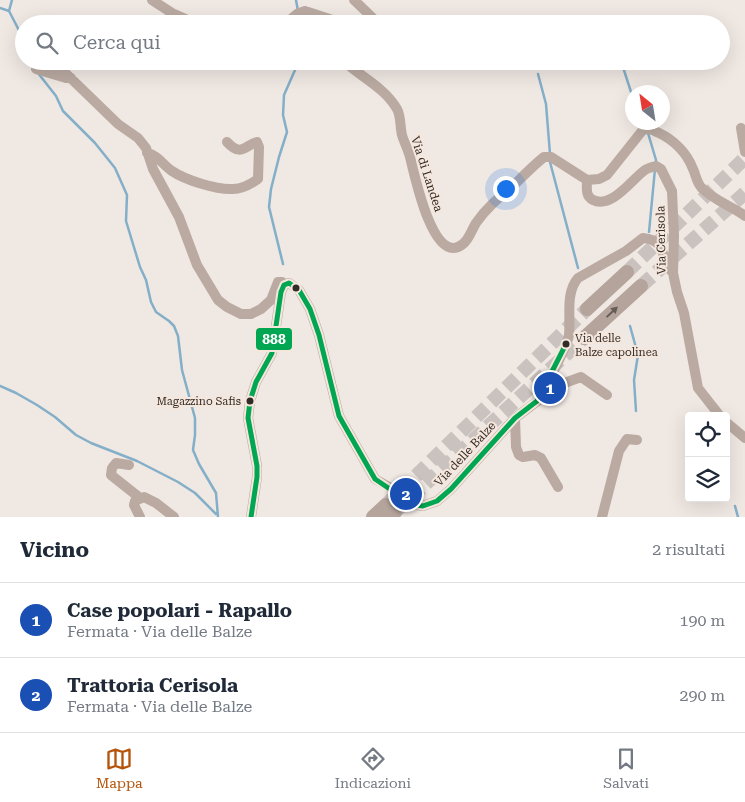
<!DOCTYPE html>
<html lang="it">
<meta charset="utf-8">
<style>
:root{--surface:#fff;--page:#f2f2f3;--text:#1f2937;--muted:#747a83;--line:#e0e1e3;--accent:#b45309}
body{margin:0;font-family:"Roboto Serif",serif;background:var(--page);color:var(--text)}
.controls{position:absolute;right:15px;bottom:15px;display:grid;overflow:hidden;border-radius:5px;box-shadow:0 5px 20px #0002}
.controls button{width:45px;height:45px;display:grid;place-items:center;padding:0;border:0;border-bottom:1px solid var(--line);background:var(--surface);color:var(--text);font:25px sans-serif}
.compass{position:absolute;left:625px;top:85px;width:45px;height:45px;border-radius:50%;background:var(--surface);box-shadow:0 5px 20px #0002;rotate:330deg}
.you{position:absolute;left:505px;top:188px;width:18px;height:18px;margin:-12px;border:4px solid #fff;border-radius:50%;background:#1a73e8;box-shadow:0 0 0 8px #1a73e833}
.badge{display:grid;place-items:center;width:32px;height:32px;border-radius:50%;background:var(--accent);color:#fff;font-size:16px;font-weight:700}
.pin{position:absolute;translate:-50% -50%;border:2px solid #fff;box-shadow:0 1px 5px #0006}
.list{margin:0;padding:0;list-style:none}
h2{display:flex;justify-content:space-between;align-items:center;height:65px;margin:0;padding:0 20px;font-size:21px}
h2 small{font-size:16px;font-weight:400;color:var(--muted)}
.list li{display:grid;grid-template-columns:32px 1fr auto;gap:15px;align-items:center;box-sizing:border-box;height:75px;padding:0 20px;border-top:1px solid var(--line)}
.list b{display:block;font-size:19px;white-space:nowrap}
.list p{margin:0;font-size:16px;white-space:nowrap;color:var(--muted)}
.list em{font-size:16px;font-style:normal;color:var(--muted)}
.icon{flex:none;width:28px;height:28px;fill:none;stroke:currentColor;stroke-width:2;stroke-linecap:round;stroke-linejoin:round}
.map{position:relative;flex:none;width:745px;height:517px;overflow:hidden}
.search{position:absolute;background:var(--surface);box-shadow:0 5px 20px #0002;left:15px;right:15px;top:15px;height:55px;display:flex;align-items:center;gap:12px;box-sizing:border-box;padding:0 18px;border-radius:28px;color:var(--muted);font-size:19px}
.sheet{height:215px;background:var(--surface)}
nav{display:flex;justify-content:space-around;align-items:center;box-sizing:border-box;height:70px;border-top:1px solid var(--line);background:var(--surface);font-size:14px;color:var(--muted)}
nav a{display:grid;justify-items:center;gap:2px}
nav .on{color:var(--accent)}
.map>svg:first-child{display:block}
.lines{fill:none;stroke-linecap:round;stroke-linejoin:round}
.stream{stroke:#84afc8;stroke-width:2.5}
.highway-tunnel{stroke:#cac2be;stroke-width:14;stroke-dasharray:14 7;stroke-linecap:butt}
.minor{stroke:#baaaa2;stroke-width:10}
.highway{stroke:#b4a49c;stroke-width:14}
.bus-1-casing{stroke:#f6e7dd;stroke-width:9}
.bus-1{stroke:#00a651;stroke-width:5}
.oneway{fill:#665c57}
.bus-dot{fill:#322c29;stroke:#f6e7dd;stroke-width:2}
.labels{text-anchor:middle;stroke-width:4;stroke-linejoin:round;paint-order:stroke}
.bus-label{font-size:11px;fill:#322c29;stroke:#f6e7dd;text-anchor:start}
.street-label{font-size:12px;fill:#322c29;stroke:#f6e7dd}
.line-badge{stroke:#f6e7dd;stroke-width:2}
.badge-label{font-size:14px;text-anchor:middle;font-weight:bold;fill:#fff}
</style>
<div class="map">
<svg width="745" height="517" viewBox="0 0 745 517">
<rect width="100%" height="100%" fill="#f0e8e3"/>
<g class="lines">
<!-- stream -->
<path class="stream" d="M12,0L9,11L24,40
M296,0L298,11
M0,8L9,11
M298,16L300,24
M30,61L35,68
M621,61L632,95
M38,73L56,96L63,111L95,143L115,168L127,195L126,221L140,267L146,280L151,302L156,312L169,321L174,326L178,336L182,370L195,418V435L193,450L199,464L216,493L218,517
M538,74L546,104L550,154
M648,133L656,160V164
M550,162L578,268
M649,232L655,169
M283,264L269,207L271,189L279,157L287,132L283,115L284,95L299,61
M630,326L638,355L634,380L636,411
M0,386L16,393L37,405L55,417L76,435L91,443L137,461L178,482L195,493L216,514
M735,506L738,517"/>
<!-- highway-tunnel -->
<path class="highway-tunnel" d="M627,272L745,158
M641,286L745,193
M386,505L587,309
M395,512L584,338"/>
<!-- minor -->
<path class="minor" d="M152,0L172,13L197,24
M354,0L379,24
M305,11L345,24
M285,24L297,14L305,11L314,24
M53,61L118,124L138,138L146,148L153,169L179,217L197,265L218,300L227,307L241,314H251L261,309L271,300L278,282H282L284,285
M344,61C362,78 384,87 397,109C401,116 400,127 402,135C404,142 408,149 410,157C414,172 431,258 458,247C468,243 471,231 476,223C487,207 501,196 516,183C525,174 534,165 544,157H551L587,180
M36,69L66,78H71
M741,128L745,152
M147,153C158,155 163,165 172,171C185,180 217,190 233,189C241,189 251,184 258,179L259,147L257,142C244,146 241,157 227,142
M587,180C587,188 585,196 593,200C612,209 632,179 645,170C648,168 652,167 656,166L661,169L672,191L674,236L673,273L677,292L684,313L698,388L720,416
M587,180L599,179L607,175L642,131C648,127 653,130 659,133C674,140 687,153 693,169C696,175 697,185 703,189C715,201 732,206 745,216
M284,285L289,283L299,290L310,309L319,335L339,416L375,479L389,487L412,504L423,506L437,501L451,489L515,418L559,385L581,377L607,395
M539,398C546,384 567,349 569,335C571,317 565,293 578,278L626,251L643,238C668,240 660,261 673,273
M515,418L516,447L519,455L523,457L535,455L541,458L558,487
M726,422L745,438
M129,465L116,463L112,468L111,475L140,498
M140,517L134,505L135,501L144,497L156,503L174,517
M251,517L257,477V466L248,418L250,401L256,382L272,353L281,292L284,285
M602,517L619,451L627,439L637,440"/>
<!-- highway -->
<path class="highway" d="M587,309L627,272
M584,338L641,286
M373,517L386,505
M390,517L395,512"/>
<!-- bus-1 casing -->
<g class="bus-1-casing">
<path id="bus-1" d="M251,517L257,477V466L248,418L250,401L256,382L272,353L281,292L284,285L289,283L299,290L310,309L319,335L339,416L375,479L412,504L423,506L437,501L451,489L515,418L537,401L566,344"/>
</g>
<!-- bus-1 -->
<use href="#bus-1" class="bus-1"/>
</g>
<!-- one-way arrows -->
<defs><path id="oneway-solid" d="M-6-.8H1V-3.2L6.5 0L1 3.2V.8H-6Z" transform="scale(1.25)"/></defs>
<use class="oneway" href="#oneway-solid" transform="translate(612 312) rotate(-43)"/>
<!-- markers -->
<g class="bus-dot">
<circle cx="296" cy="288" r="4.5"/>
<circle cx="566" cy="344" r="4.5"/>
<circle cx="250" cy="401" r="4.5"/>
</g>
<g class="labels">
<!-- bus labels -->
<g class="bus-label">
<text x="575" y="342">Via delle<tspan x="575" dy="14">Balze capolinea</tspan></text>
<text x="241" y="405" text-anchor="end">Magazzino Safis</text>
</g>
<!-- street labels -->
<g class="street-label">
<text transform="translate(427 174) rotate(72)" y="4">Via di Landea</text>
<text transform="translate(661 240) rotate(-91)" y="4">Via Cerisola</text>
<text transform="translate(465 454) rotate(-47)" y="4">Via delle Balze</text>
</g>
</g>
<rect class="line-badge" x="255" y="327" width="38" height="24" rx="5" fill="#00a651"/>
<g class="badge-label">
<text x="274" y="344">888</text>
</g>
</svg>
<div class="controls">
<button><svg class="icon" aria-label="locate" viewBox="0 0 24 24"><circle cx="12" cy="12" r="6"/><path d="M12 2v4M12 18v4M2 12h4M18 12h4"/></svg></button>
<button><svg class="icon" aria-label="layers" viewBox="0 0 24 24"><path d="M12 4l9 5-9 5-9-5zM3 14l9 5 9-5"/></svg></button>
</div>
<svg class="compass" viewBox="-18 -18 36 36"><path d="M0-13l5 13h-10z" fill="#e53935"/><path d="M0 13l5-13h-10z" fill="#747a83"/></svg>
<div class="you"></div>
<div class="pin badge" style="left:550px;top:388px;background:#1a4fb4">1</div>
<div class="pin badge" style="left:406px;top:494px;background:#1a4fb4">2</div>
<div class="search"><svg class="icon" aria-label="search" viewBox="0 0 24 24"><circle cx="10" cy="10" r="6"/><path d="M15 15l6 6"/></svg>Cerca qui</div>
</div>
<section class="sheet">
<h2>Vicino<small>2 risultati</small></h2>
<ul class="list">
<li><span class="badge" style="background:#1a4fb4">1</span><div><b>Case popolari - Rapallo</b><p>Fermata · Via delle Balze</p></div><em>190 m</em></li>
<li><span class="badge" style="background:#1a4fb4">2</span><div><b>Trattoria Cerisola</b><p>Fermata · Via delle Balze</p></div><em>290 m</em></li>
</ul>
</section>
<nav>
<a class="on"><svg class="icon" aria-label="map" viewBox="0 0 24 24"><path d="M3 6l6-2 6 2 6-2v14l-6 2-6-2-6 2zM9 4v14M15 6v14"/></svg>Mappa</a>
<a><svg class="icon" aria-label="directions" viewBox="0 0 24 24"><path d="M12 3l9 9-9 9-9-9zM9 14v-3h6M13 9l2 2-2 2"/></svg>Indicazioni</a>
<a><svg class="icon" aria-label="saved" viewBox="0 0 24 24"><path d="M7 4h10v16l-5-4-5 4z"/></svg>Salvati</a>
</nav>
